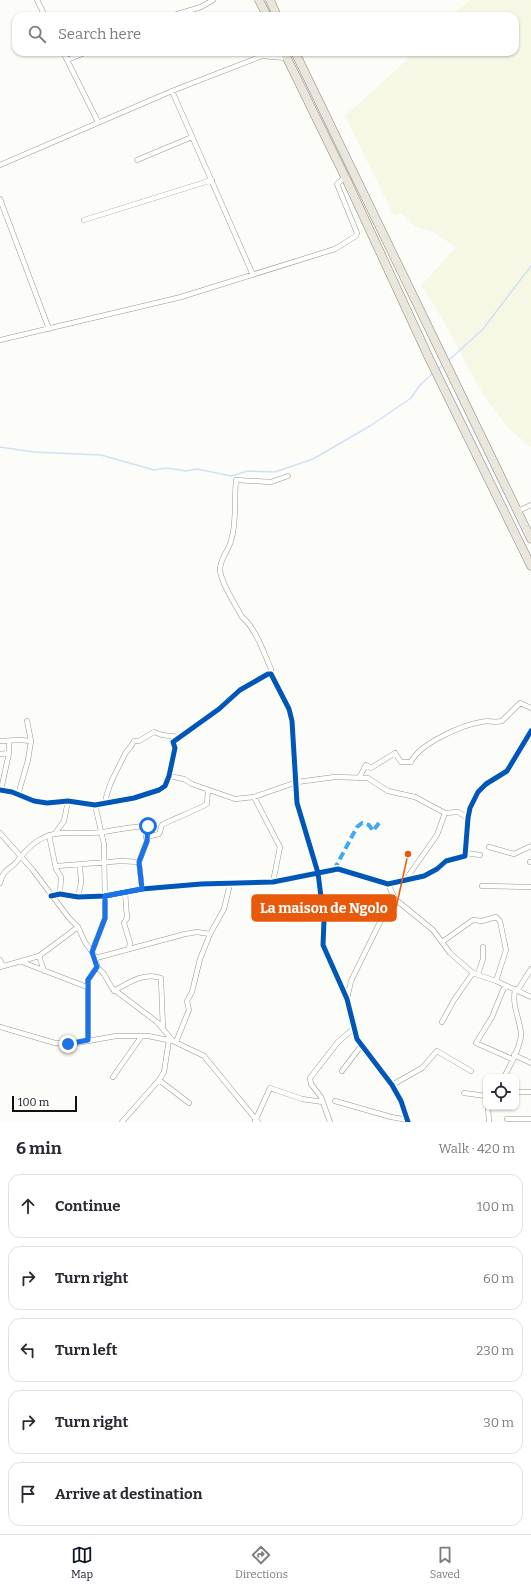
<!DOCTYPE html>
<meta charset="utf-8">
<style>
:root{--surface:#fff;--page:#f2f2f3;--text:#2b2b33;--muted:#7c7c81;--line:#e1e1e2;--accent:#111827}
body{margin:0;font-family:Bitter,serif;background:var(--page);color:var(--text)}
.controls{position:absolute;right:12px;bottom:12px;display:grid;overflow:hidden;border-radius:8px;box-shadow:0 1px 3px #0004}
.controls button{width:36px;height:36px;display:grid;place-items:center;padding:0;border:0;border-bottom:1px solid var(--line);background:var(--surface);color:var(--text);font:20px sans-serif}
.scale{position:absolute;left:12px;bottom:10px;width:65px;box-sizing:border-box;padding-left:4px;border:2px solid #111;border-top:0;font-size:11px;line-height:14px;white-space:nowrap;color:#111;-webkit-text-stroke:3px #fff;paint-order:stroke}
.stop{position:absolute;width:12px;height:12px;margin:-9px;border:3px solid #1a73e8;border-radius:50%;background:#fff}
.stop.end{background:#1a73e8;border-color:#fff;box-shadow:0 1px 4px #0008}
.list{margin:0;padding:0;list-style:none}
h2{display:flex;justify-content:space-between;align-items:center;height:52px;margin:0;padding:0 16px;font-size:17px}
h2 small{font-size:13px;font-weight:400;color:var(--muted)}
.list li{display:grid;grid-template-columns:26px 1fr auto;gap:12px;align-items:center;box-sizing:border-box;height:64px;margin:0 8px 8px;padding:0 8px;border:1px solid var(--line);border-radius:12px}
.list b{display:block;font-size:15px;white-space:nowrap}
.list em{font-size:13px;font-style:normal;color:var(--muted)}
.icon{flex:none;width:22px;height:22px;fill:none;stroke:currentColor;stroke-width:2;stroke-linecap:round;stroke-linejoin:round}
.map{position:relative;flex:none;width:531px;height:1122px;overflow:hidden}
.search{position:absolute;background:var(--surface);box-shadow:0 1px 3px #0004;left:12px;right:12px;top:12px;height:44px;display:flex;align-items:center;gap:10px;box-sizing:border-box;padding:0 14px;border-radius:12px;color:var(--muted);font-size:15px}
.sheet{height:412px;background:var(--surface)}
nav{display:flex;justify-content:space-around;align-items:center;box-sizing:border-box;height:56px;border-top:1px solid var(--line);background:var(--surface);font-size:11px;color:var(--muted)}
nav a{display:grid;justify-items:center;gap:2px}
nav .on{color:var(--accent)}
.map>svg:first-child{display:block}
.farmland{fill:#f6f7e5}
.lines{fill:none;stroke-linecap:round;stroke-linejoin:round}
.stream{stroke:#d1e1f4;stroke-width:1.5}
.minor-casing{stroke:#979795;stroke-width:5.5}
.trunk-casing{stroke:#848482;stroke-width:9}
.minor{stroke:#fffffe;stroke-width:4.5}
.trunk{stroke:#eae6db;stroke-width:8}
.quiet{stroke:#3fa9f5;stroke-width:4;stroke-dasharray:8 4;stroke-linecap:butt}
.cycleway-casing{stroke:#fff;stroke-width:8}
.cycleway{stroke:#0057b8;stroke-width:5}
.route{stroke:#1a73e8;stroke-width:5}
.leader{fill:none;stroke:#e8590c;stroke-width:1.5}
.callout-dot{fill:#e8590c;stroke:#fff;stroke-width:1.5}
.callout{fill:#e8590c;stroke:#e8590c;stroke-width:1.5}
.callout-label{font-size:14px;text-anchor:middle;font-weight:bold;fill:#fff}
</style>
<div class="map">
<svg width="531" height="1122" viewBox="0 0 531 1122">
<rect width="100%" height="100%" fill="#fcfcf8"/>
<!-- farmland -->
<path class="farmland" d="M471,0H531V447L507,427L483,394L435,306L421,286L456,247L433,232L415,227L401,213L394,216L345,116L407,60L405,52H515V16H450Z"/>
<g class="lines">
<!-- stream -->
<path class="stream" d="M448,361L483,329L531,266
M437,370L444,364
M0,447L34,452L101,455L154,470L167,468L186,471L197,469L231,476L248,471L275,472L313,459L370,426L411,398L420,385L433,373"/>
<!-- minor casing -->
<g class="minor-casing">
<path id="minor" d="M37,0L45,16
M171,16L201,7L213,0
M63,52L98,122
M262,56L287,58
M67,60L87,52
M172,91L253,275
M137,160L192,137
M0,165L172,91L262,56L267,52
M0,199L49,329
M84,220L212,180
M0,340L181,297L335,249L356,236L357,233L337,184L345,177
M518,511L531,505
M271,674V669C264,653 255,627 242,617C235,604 221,583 220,570C220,558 228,552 231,541C237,522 234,500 236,480L271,482L288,476
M0,741L20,740L31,741
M0,754L9,753
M169,776L184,779L192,784L235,799L254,797L297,782L335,777L368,778L388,791L415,797L445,813L458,812L468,818
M359,778L366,765L371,768L395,753L401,762H411C419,744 462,725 481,722C488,720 495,723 502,721L520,703L531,708
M0,790L12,792L34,801L47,803L68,801L95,805L134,798L159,790L165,786L169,776L175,748L173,742L219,709L240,690L268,674H271L289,709L292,721L297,803L318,873L324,921L323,945L347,999L357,1039L392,1085L401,1101L408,1122
M1,790L9,753V741
M18,795L28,760L31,741L27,721
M254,797L280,847L273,882
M105,803C108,784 117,771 125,754C128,749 132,746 134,741H139L154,732L162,735L179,737
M56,832L64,821L68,801
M0,833L32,869L69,918L78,927L85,942L96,958L97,967L104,974L112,988L157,1022L173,1041L204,1056L258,1122
M49,835L56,869L61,877L60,894
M489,847L514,854L531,846
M466,853L480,855
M530,862H531
M57,866L121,861L139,862
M404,882L437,835L445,813
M0,883C4,867 10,871 18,860C47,823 63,836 103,832C118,830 133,826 148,826L146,837
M388,884L395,899L433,930L450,953L473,973L496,981L531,997
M482,886L531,887
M142,889L139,862L147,841L146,837L159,834C161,832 160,828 162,825C164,823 199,809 207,804L208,790
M125,892L127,918L124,923L130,943L129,948
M51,896L60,894L78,897L105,896L142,889L201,884L273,882L338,869L388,884L424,876L437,869L446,861L465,856L468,818L470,808L478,792L486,784L507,771L531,731
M78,897L81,883L80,865
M442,942L473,920L482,921L496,917L500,921L506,950L496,981
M92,952L105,918V906L104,844L95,805
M39,956L44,971
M96,958L185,934L197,932L210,934
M0,960L3,966
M22,962L87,987
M0,967L39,956L78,927
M478,974L483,959V947
M505,985L492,1017L476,1043L512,1059
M114,991C128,983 144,972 161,978L163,1029
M517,991L531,969
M347,999L351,981L384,914L395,899
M442,1022L454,1000L473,973
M0,1027L55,1043H77L116,1036H148L173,1041
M88,1040V980L97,967
M176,1042L189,1010L187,1001L192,992L200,959L210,934L224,909L230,884
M514,1055L531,1063
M342,1071L361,1046
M113,1077L141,1037
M504,1077C509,1068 522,1043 521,1033C519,1016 512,1007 515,989
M159,1080L189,1103
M392,1085L422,1068L437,1051L471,1071
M516,1092H531
M464,1093L486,1096
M335,1101L391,1117L408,1120
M488,1107L489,1122
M507,1119H531
M255,1121L270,1088L302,1099L323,1102
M122,1122L159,1080L164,1072L169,1040
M330,1122L321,1097L311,1084L310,1078L338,1042L354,1028"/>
</g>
<!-- trunk casing -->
<g class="trunk-casing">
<path id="trunk" d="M259,0L267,16
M270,0L277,16
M284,52L348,183L429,358L531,566
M295,52L531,539"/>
</g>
<!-- minor -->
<use href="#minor" class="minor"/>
<!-- trunk -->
<use href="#trunk" class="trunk"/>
<!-- quiet -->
<path class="quiet" d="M334,870L357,827L362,823L369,825L373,831L379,823"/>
<!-- cycleway casing -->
<g class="cycleway-casing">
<path id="cycleway" d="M0,790L12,792L34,801L47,803L68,801L95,805L134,798L159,790L165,786L169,776L175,748L173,742L219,709L240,690L268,674H271L289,709L292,721L297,803L318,873L324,921L323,945L347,999L357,1039L392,1085L401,1101L408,1122
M51,896L60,894L78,897L105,896L142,889L201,884L273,882L338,869L388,884L424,876L437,869L446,861L465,856L468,818L470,808L478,792L486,784L507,771L531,731"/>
</g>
<!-- cycleway -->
<use href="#cycleway" class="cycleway"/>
</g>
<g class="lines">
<!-- route -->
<path class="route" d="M68,1044L88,1040V980L97,967L92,952L105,918V896L142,889L139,862L147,841L148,826"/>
</g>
<!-- callouts -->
<path class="leader" d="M408 854L396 908"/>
<circle class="callout-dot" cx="408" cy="854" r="4"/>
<rect class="callout" x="252" y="895" width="144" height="26" rx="4"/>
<g class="callout-label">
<text x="324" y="913">La maison de Ngolo</text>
</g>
</svg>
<div class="controls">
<button><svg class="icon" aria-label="locate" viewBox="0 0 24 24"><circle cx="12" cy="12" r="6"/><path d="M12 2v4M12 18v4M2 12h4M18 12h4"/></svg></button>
</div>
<div class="scale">100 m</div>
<div class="stop" style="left:148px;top:826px"></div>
<div class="stop end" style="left:68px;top:1044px"></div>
<div class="search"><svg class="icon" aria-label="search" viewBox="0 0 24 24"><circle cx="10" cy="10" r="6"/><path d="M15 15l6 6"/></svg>Search here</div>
</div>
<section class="sheet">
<h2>6 min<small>Walk · 420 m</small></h2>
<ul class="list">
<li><svg class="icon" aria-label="ahead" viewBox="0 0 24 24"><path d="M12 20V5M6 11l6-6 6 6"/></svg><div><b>Continue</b></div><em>100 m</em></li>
<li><svg class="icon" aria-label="right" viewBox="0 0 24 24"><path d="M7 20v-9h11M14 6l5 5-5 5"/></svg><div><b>Turn right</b></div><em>60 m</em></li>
<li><svg class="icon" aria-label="left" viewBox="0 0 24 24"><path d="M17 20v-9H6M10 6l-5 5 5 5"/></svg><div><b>Turn left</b></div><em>230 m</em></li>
<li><svg class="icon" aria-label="right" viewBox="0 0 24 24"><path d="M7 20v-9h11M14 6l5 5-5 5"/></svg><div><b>Turn right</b></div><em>30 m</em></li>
<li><svg class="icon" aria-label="arrive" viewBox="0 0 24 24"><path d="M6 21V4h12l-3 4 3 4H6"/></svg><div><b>Arrive at destination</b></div></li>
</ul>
</section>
<nav>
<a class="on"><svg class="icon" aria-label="map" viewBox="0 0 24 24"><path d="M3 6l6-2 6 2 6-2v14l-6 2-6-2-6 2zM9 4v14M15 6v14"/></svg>Map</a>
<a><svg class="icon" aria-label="directions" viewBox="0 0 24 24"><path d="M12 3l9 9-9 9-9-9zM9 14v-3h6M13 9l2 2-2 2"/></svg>Directions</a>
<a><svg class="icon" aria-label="saved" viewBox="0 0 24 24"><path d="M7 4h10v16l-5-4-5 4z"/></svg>Saved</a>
</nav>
